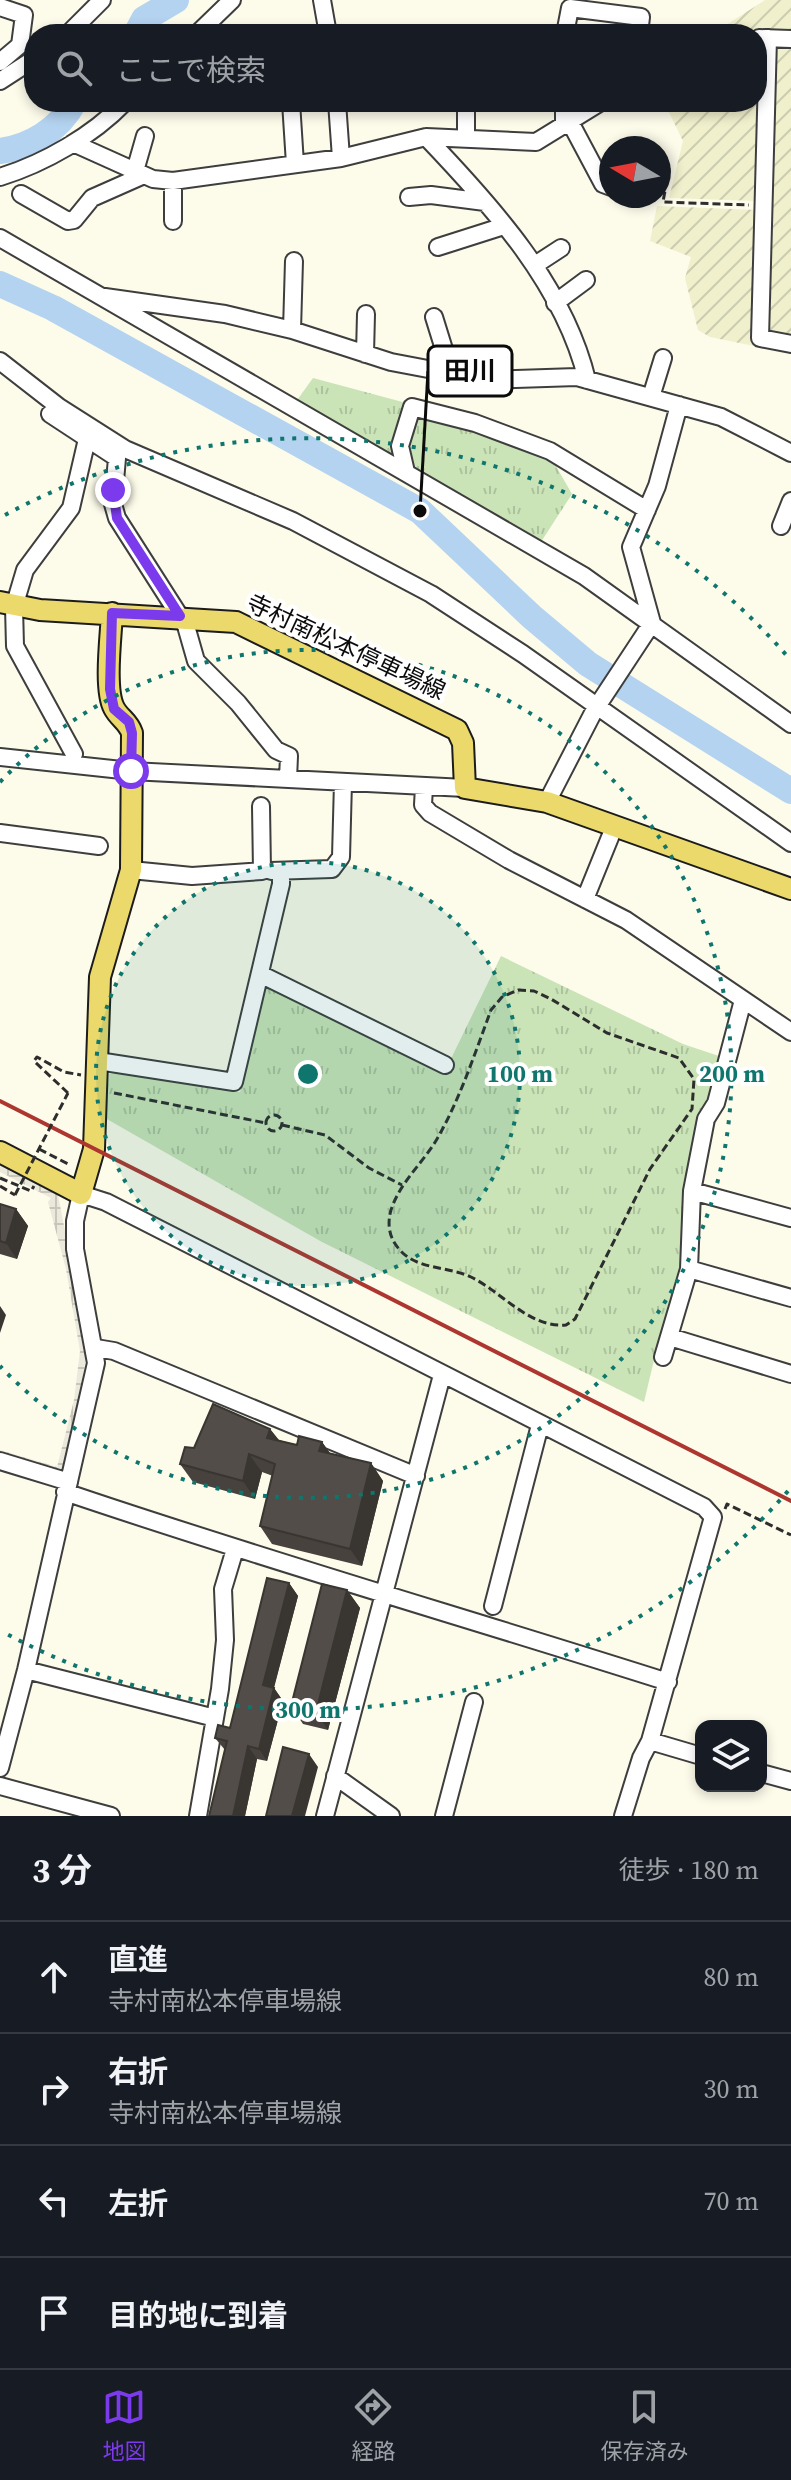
<!DOCTYPE html>
<html lang="ja">
<meta charset="utf-8">
<style>
:root{--surface:#171b24;--page:#20242c;--text:#f1f3f6;--muted:#9ea1a6;--line:#363941;--accent:#7c3aed}
body{margin:0;font-family:"Source Serif 4","Noto Sans JP",serif;background:var(--page);color:var(--text)}
.controls{position:absolute;right:24px;bottom:24px;display:grid;overflow:hidden;border-radius:16px;box-shadow:0 4px 12px #0003}
.controls button{width:72px;height:72px;display:grid;place-items:center;padding:0;border:0;border-bottom:2px solid var(--line);background:var(--surface);color:var(--text);font:40px sans-serif}
.compass{position:absolute;left:599px;top:136px;width:72px;height:72px;border-radius:50%;background:var(--surface);box-shadow:0 4px 12px #0003;rotate:280deg}
.stop{position:absolute;width:24px;height:24px;margin:-18px;border:6px solid #7c3aed;border-radius:50%;background:#fff}
.stop.end{background:#7c3aed;border-color:#fff;box-shadow:0 2px 8px #0008}
.list{margin:0;padding:0;list-style:none}
h2{display:flex;justify-content:space-between;align-items:center;height:104px;margin:0;padding:0 32px;font-size:34px}
h2 small{font-size:26px;font-weight:400;color:var(--muted)}
.list li{display:grid;grid-template-columns:52px 1fr auto;gap:24px;align-items:center;box-sizing:border-box;height:112px;padding:0 32px;border-top:2px solid var(--line)}
.list b{display:block;font-size:30px;white-space:nowrap}
.list p{margin:0;font-size:26px;white-space:nowrap;color:var(--muted)}
.list em{font-size:26px;font-style:normal;color:var(--muted)}
.icon{flex:none;width:44px;height:44px;fill:none;stroke:currentColor;stroke-width:2;stroke-linecap:round;stroke-linejoin:round}
.map{position:relative;flex:none;width:791px;height:1816px;overflow:hidden}
.search{position:absolute;background:var(--surface);box-shadow:0 4px 12px #0003;left:24px;right:24px;top:24px;height:88px;display:flex;align-items:center;gap:20px;box-sizing:border-box;padding:0 28px;border-radius:32px;color:var(--muted);font-size:30px}
.sheet{height:552px;background:var(--surface)}
nav{display:flex;justify-content:space-around;align-items:center;box-sizing:border-box;height:112px;border-top:2px solid var(--line);background:var(--surface);font-size:22px;color:var(--muted)}
nav a{display:grid;justify-items:center;gap:4px}
nav .on{color:var(--accent)}
.map>svg:first-child{display:block}
.farmland{fill:url(#farmland-furrows)}
.park{fill:url(#park-tufts)}
.plaza{fill:url(#plaza-grid)}
.lines{fill:none;stroke-linecap:round;stroke-linejoin:round}
.river{stroke:#b4d3f0;stroke-width:26}
.minor-casing{stroke:#3e3e3e;stroke-width:20}
.major-casing{stroke:#1c1c1c;stroke-width:24}
.path{stroke:#2d2d2d;stroke-width:3;stroke-dasharray:8 4;stroke-linecap:butt}
.minor{stroke:#fff;stroke-width:16}
.major{stroke:#ecd96c;stroke-width:20}
.rail{stroke:#ad3730;stroke-width:4}
.path-bridge{stroke:#2d2d2d;stroke-width:3;stroke-dasharray:8 4;stroke-linecap:butt}
.wall{fill:#47423e}
.shaded-wall{fill:#393632}
.building{fill:#524d48;stroke:#393632;stroke-width:2}
.route{stroke:#7c3aed;stroke-width:10}
.ring{fill:none;stroke:#0f766e;stroke-width:4;stroke-dasharray:4 8}
.labels{text-anchor:middle;stroke-width:8;stroke-linejoin:round;paint-order:stroke}
.street-label{font-size:24px;fill:#0b0b0b;stroke:#fff}
.centre{fill:#0f766e;stroke:#fff;stroke-width:4}
.ring-label{font-size:24px;text-anchor:middle;font-weight:bold;fill:#0f766e;stroke:#fff;stroke-width:8;stroke-linejoin:round;paint-order:stroke}
.leader{fill:none;stroke:#0b0b0b;stroke-width:3}
.callout-dot{fill:#0b0b0b;stroke:#fff;stroke-width:3}
.callout{fill:#fff;stroke:#0b0b0b;stroke-width:3}
.callout-label{font-size:26px;text-anchor:middle;font-weight:bold;fill:#0b0b0b}
</style>
<div class="map">
<svg width="791" height="1816" viewBox="0 0 791 1816">
<defs>
<pattern id="farmland-furrows" width="10" height="10" patternUnits="userSpaceOnUse" patternTransform="scale(2)"><rect width="10" height="10" fill="#f0f0cd"/><path d="M-1 1l2-2M0 10L10 0M9 11l2-2" fill="none" stroke="#ccccaf"/></pattern>
<pattern id="park-tufts" width="24" height="20" patternUnits="userSpaceOnUse" patternTransform="scale(2)"><rect width="24" height="20" fill="#cae4b8"/><path d="M3 7l-1-3M5 7V3M7 7l1-3M15 17l-1-3M17 17v-4M19 17l1-3" fill="none" stroke="#acc29d"/></pattern>
<pattern id="plaza-grid" width="8" height="8" patternUnits="userSpaceOnUse" patternTransform="scale(2)"><rect width="8" height="8" fill="#ebe9db"/><path d="M0 4h8M4 0v8" fill="none" stroke="#c8c6bb"/></pattern>
</defs>
<rect width="100%" height="100%" fill="#fdfbea"/>
<!-- farmland -->
<path class="farmland" d="M765,0H791V29L726,30V25Z
M758,45L762,52L758,201L669,198L683,141L664,102H757Z
M777,46L791,47V338L771,334L765,327L771,54Z
M657,206L757,210L754,346L710,337L698,330L685,278L691,257L650,241Z"/>
<!-- park -->
<path class="park" d="M313,378L410,404L398,461L295,403Z
M414,410L549,454L572,494L539,545L411,471L404,455Z
M501,956L683,1044L722,1057L666,1337L660,1335L644,1402L322,1242L105,1118L109,1074L125,1072L240,1092L265,988L269,985L444,1073Z"/>
<!-- plaza -->
<path class="plaza" d="M0,1163L58,1195L80,1308L86,1356L80,1396L63,1468L58,1471L0,1454V1450L57,1467L74,1400L80,1351L66,1269L48,1202L51,1198L0,1172Z"/>
<g class="lines">
<!-- river -->
<path class="river" d="M136,34L144,19L176,0
M0,151C30,147 59,130 74,102
M0,284L53,308L420,511L532,617L588,664L791,791"/>
<!-- minor casing -->
<g class="minor-casing">
<path id="minor" d="M322,0L328,34
M0,7L24,15L20,45L0,62
M68,34L102,0
M197,34L232,0
M565,34L570,8L641,17L639,34
M759,38L791,39
M768,38L760,338L791,344
M0,81L34,59
M291,102L295,164
M337,102L341,158
M564,102V126
M570,122L603,184L611,187
M426,137C492,206 564,285 587,380
M466,139V102
M73,143L153,179L173,181L341,158L426,137L536,142L601,102
M135,171L145,136
M0,177C45,163 92,136 125,102
M173,181V221
M21,194L68,221L74,220L92,198L144,175
M409,197L431,195L485,202
M0,238L584,576L791,724
M438,247L504,226
M535,265L561,248
M105,297L225,314L292,330L391,362L486,380L577,377L721,417L791,453
M555,303L586,280
M434,317L451,372
M292,330L294,261
M365,354L366,314
M0,361L59,407L125,449L293,521L431,594L523,654L791,843
M651,397L663,358
M50,414L117,458L113,504L117,518L186,626L196,661L238,703L276,750L289,756L288,779
M406,472L400,446L412,407L475,423L550,451L647,510
M781,526L791,501
M74,754L15,646L14,607L25,570L71,508L87,439
M0,757L131,771L465,788
M424,787L423,805L430,813L509,860L626,920L791,1032
M547,802L594,711L652,623L631,547L657,486L679,405
M0,833L99,846
M131,870L192,876L262,871L261,806
M271,871L332,869L341,857L343,782
M585,899L615,825
M260,974L445,1065
M98,1061L234,1082L281,884V871
M692,1191L791,1218
M689,1269L791,1298
M670,1337L791,1374
M96,1348L114,1351L416,1476
M663,1357L689,1269L692,1191L706,1119L716,1103L743,1000
M0,1461L69,1482
M65,1492C265,1560 467,1618 668,1682
M493,1606L540,1425
M26,1670L215,1718
M650,1741L701,1756
M0,1768L26,1670L96,1363L75,1249V1221L81,1194L106,1202L704,1507L713,1517L650,1741L641,1758L623,1816
M761,1773L791,1781
M335,1776L391,1816
M0,1786L111,1816
M198,1816L220,1689L225,1640L223,1589L235,1549
M325,1816L442,1375
M444,1816L474,1702"/>
</g>
<!-- major casing -->
<g class="major-casing">
<path id="major" d="M0,602L40,610L236,622L457,730L463,743L465,788L547,802L791,889
M0,1152L81,1194L94,1149L100,977L131,870L132,733C128,721 119,718 114,708C104,689 111,636 112,613"/>
</g>
<!-- path -->
<path class="path" d="M669,168L663,202L749,205
M518,990L534,991L551,999L607,1033L679,1058L694,1079L692,1109L650,1169L575,1319L566,1325C529,1328 502,1292 471,1277C448,1266 416,1270 399,1249C389,1238 387,1224 391,1210C400,1182 423,1163 437,1139C460,1099 475,1053 491,1010L502,997Z
M68,1093L34,1061L37,1057L64,1072L81,1075
M114,1093L266,1123
M266 1123a8 8 0 1 1 16 0a8 8 0 1 1-16 0Z
M282,1125L325,1135L369,1168L402,1185
M39,1149L68,1164
M0,1178L31,1191L34,1186
M0,1186L15,1195
M725,1509L727,1504L791,1535"/>
<!-- minor -->
<use href="#minor" class="minor"/>
<!-- major -->
<use href="#major" class="major"/>
<!-- rail -->
<path class="rail" d="M0,1101L791,1501"/>
<!-- path-bridge -->
<path class="path-bridge" d="M15,1195L68,1093"/>
</g>
<!-- wall -->
<path class="wall" d="M0,1204L16,1209L28,1226L17,1259L0,1254Z
M270,1429L279,1440L297,1445L322,1442L330,1453L371,1463L383,1481L362,1566L272,1544L260,1526L273,1476L262,1472L255,1499L193,1482L180,1464L194,1448Z
M289,1583L298,1596L274,1688L283,1701L267,1761L257,1759L245,1816H209L225,1750L215,1738L230,1728Z
M347,1590L360,1608L328,1730L303,1724L291,1706Z"/>
<!-- shaded-wall -->
<path class="shaded-wall" d="M16,1209L28,1226L17,1259L6,1243Z
M0,1306L6,1315L0,1333Z
M270,1429L283,1446L267,1438Z
M322,1442L334,1459L319,1451Z
M249,1454L262,1472L255,1499L243,1481Z
M371,1463L383,1481L362,1566L350,1549Z
M289,1583L298,1596L271,1698L263,1685Z
M347,1590L360,1608L328,1730L316,1712Z
M274,1688L283,1701L267,1761L259,1749Z
M248,1746L257,1759L245,1816H233Z
M309,1754L318,1767L305,1816H292Z"/>
<!-- building -->
<path class="building" d="M0,1204L16,1209L6,1243L0,1241Z
M213,1404L270,1429L267,1438L297,1445L299,1436L322,1442L319,1451L371,1463L350,1549L260,1526L275,1464L249,1454L243,1481L180,1464L185,1447L194,1448Z
M267,1578L289,1583L263,1685L274,1688L259,1749L248,1746L233,1816H209L227,1741L215,1738L218,1725L230,1728Z
M322,1584L347,1590L316,1712L291,1706Z
M283,1747L309,1754L292,1816H266Z"/>
<g class="lines">
<!-- route -->
<path class="route" d="M113,490L117,518L180,616L112,613L110,689L114,709L129,722L132,733L131,771"/>
</g>
<!-- distance rings -->
<circle cx="308" cy="1074" r="212" fill="#0f766e" fill-opacity=".12"/>
<g class="ring">
<circle cx="308" cy="1074" r="212"/>
<path d="M0 782A424 424 0 1 1 0 1366"/>
<path d="M788 1491A636 636 0 0 1 5 1633M5 515A636 636 0 0 1 788 657"/>
</g>
<g class="labels">
<!-- street labels -->
<g class="street-label">
<text transform="translate(346 647) rotate(25)" y="8">寺村南松本停車場線</text>
</g>
</g>
<circle cx="308" cy="1074" r="12" class="centre"/>
<g class="ring-label">
<text x="520" y="1082">100 m</text>
<text x="732" y="1082">200 m</text>
<text x="308" y="1718">300 m</text>
</g>
<!-- callouts -->
<path class="leader" d="M420 511L428 371"/>
<circle class="callout-dot" cx="420" cy="511" r="8"/>
<rect class="callout" x="428" y="346" width="84" height="50" rx="8"/>
<g class="callout-label">
<text x="470" y="380">田川</text>
</g>
</svg>
<div class="controls">
<button><svg class="icon" aria-label="layers" viewBox="0 0 24 24"><path d="M12 4l9 5-9 5-9-5zM3 14l9 5 9-5"/></svg></button>
</div>
<svg class="compass" viewBox="-18 -18 36 36"><path d="M0-13l5 13h-10z" fill="#e53935"/><path d="M0 13l5-13h-10z" fill="#9ea1a6"/></svg>
<div class="stop" style="left:131px;top:771px"></div>
<div class="stop end" style="left:113px;top:490px"></div>
<div class="search"><svg class="icon" aria-label="search" viewBox="0 0 24 24"><circle cx="10" cy="10" r="6"/><path d="M15 15l6 6"/></svg>ここで検索</div>
</div>
<section class="sheet">
<h2>3 分<small>徒歩 · 180 m</small></h2>
<ul class="list">
<li><svg class="icon" aria-label="ahead" viewBox="0 0 24 24"><path d="M12 20V5M6 11l6-6 6 6"/></svg><div><b>直進</b><p>寺村南松本停車場線</p></div><em>80 m</em></li>
<li><svg class="icon" aria-label="right" viewBox="0 0 24 24"><path d="M7 20v-9h11M14 6l5 5-5 5"/></svg><div><b>右折</b><p>寺村南松本停車場線</p></div><em>30 m</em></li>
<li><svg class="icon" aria-label="left" viewBox="0 0 24 24"><path d="M17 20v-9H6M10 6l-5 5 5 5"/></svg><div><b>左折</b></div><em>70 m</em></li>
<li><svg class="icon" aria-label="arrive" viewBox="0 0 24 24"><path d="M6 21V4h12l-3 4 3 4H6"/></svg><div><b>目的地に到着</b></div></li>
</ul>
</section>
<nav>
<a class="on"><svg class="icon" aria-label="map" viewBox="0 0 24 24"><path d="M3 6l6-2 6 2 6-2v14l-6 2-6-2-6 2zM9 4v14M15 6v14"/></svg>地図</a>
<a><svg class="icon" aria-label="directions" viewBox="0 0 24 24"><path d="M12 3l9 9-9 9-9-9zM9 14v-3h6M13 9l2 2-2 2"/></svg>経路</a>
<a><svg class="icon" aria-label="saved" viewBox="0 0 24 24"><path d="M7 4h10v16l-5-4-5 4z"/></svg>保存済み</a>
</nav>
